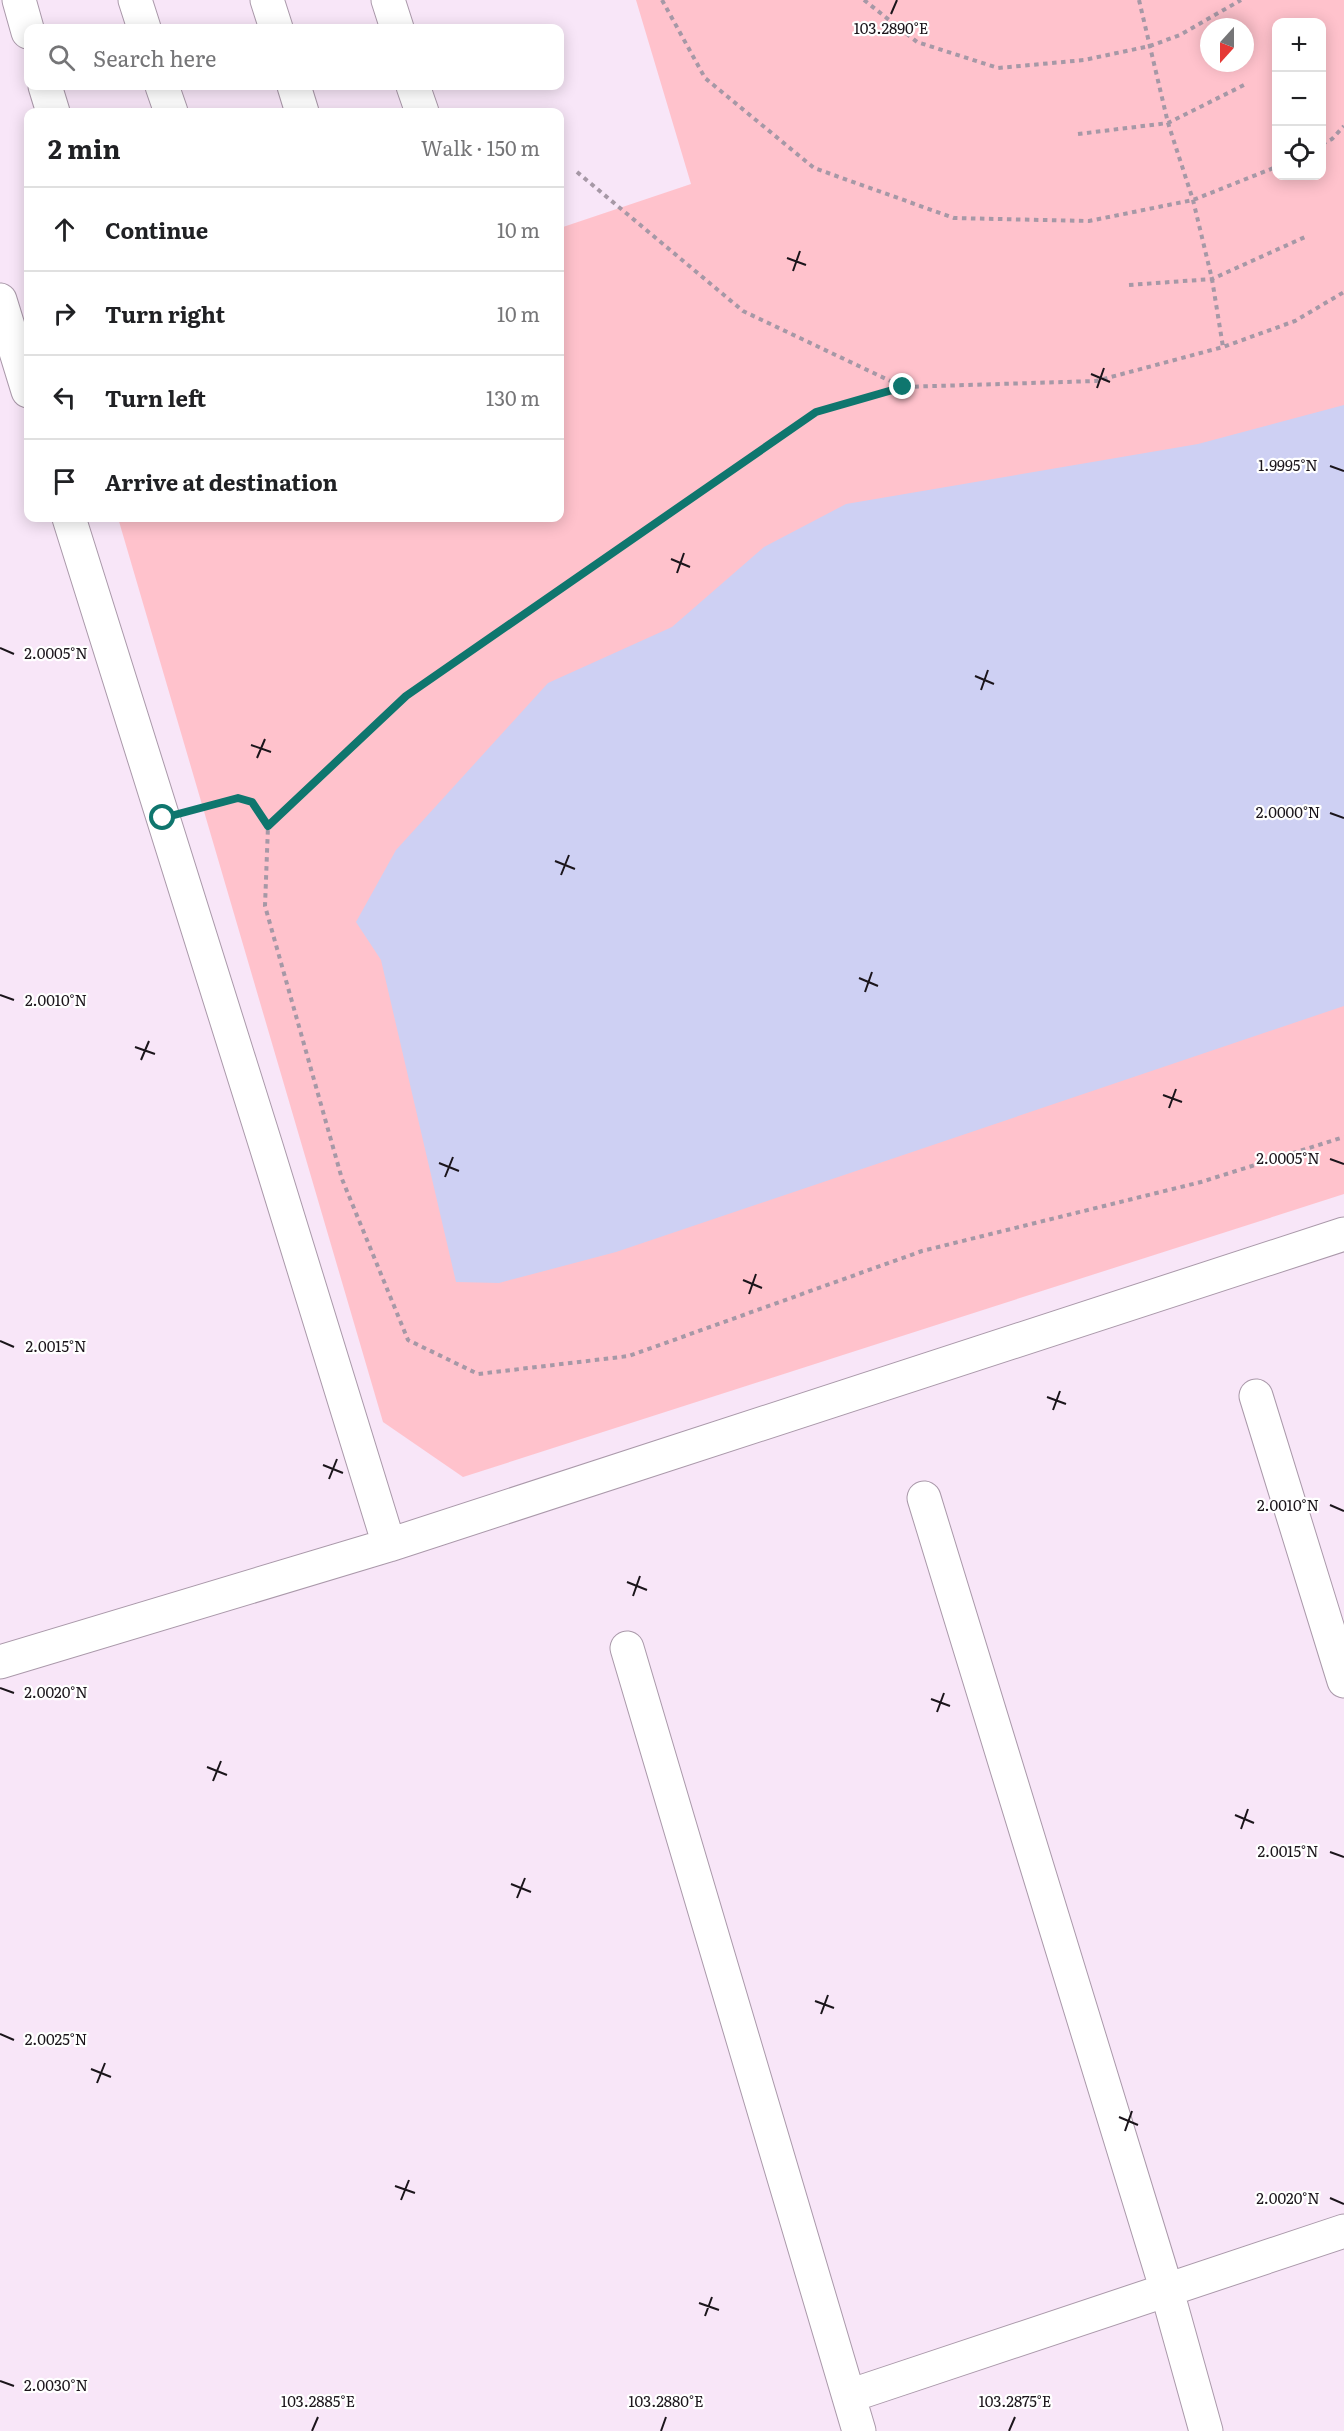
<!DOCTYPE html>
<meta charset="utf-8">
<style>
:root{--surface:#fff;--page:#f2f2f2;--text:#202124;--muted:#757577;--line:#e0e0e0}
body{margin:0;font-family:Literata,serif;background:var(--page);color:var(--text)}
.controls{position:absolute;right:18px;top:18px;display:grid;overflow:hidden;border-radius:12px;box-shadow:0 3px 15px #0003}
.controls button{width:54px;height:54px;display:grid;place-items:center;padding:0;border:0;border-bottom:2px solid var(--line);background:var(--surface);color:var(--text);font:30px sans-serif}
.compass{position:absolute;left:1200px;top:18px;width:54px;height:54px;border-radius:50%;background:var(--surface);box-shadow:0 3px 15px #0003;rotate:201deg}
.stop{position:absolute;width:18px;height:18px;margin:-14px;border:4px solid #0f766e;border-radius:50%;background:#fff}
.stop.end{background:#0f766e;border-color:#fff;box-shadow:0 2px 6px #0008}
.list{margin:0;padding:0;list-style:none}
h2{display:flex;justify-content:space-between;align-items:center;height:78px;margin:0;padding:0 24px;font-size:26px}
h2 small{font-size:20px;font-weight:400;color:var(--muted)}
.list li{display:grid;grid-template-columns:39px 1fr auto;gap:18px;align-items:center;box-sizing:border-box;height:84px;padding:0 24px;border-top:2px solid var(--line)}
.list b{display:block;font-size:22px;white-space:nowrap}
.list em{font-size:20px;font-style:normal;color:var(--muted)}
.icon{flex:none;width:33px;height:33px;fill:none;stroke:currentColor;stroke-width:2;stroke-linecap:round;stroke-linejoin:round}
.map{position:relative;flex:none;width:1344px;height:2431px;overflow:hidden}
.search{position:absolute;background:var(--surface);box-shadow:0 3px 15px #0003;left:24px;top:24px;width:540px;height:66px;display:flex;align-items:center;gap:15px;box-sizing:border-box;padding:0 21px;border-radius:12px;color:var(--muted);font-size:22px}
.panel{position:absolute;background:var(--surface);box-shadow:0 3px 15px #0003;left:24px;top:108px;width:540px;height:414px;border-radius:12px}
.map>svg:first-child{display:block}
.green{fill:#ffc2cc;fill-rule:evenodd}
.water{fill:#ced0f3}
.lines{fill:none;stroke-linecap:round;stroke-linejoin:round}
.minor-casing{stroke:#a9a;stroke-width:35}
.path{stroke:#a698a6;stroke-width:4;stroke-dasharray:4.5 4.5;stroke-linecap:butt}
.minor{stroke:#fff;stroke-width:33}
.route{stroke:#0f766e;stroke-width:8}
.ticks{fill:none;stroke:#1b151b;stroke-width:2}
.ticks-label{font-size:15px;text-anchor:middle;fill:#1b151b;stroke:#fff;stroke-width:4.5;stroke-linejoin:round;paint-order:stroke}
</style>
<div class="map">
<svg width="1344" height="2431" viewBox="0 0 1344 2431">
<rect width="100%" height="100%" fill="#f8e6f8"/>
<!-- green -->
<path class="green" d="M636,0H1344V1194L463,1477L383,1422L118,518H560V228L691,184ZM1276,22H1322V176H1276ZM1209,27H1245V63H1209Z"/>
<!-- water -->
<path class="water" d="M1344,405V1006L616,1252L499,1283L456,1282L381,960L356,922L396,850L548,683L672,627L764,547L846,504L1198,444Z"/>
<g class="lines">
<!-- minor casing -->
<g class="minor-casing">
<path id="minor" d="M19,0L28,32
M135,0L144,28
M267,0L276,28
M388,0L397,28
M45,86L53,112
M162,86L171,112
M294,86L302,112
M413,86L422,112
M0,300L28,391
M69,518L266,1146L389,1545
M1256,1396L1344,1681
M924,1498L1167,2291L1206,2431
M627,1648L859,2431
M0,1662L389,1545L1344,1234
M849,2396L1344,2231"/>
</g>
<!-- path -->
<path class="path" d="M662,0L705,78L814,168L954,218L1089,221L1193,200L1276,167
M864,0L917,42L998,68L1084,60L1150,46L1180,35L1241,0
M1139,0L1168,123L1193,200L1212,279L1223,347
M1078,134L1168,123L1246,84
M1322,144L1332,139L1344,126
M577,172L743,311L903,387L1096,381L1223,347L1295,321L1344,292
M1129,285L1212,279L1305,237
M903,387L816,412L406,696L268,826L265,906L342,1179L408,1340L478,1374L629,1356L922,1251L1201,1182L1344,1137
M199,808L238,798L252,802L268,826"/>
<!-- minor -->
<use href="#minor" class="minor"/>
</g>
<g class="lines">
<!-- route -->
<path class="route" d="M163,818L238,798L252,802L268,826L406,696L816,412L903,387"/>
</g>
<!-- ticks -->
<path class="ticks" d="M891,14L897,0M787,258L806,265M793,271L800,251M1091,374L1110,382M1097,388L1104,368M1330,466L1344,471M671,559L690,567M677,573L684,553M0,648L14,654M975,676L994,684M981,690L988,670M251,745L271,752M257,758L265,739M1330,813L1344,818M555,861L575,869M561,875L569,855M859,978L878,986M865,992L872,972M0,995L14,1000M135,1047L155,1054M141,1060L149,1041M1163,1095L1182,1102M1169,1108L1176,1089M1330,1159L1344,1164M439,1163L459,1171M445,1177L453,1157M743,1280L762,1288M749,1294L756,1274M0,1341L14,1347M1047,1397L1066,1404M1053,1410L1060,1391M323,1465L343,1473M329,1479L337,1459M1330,1505L1344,1511M627,1582L647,1590M633,1596L640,1576M0,1688L14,1693M931,1699L950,1706M937,1712L944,1693M207,1767L227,1775M213,1781L221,1761M1235,1815L1254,1823M1241,1829L1248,1809M1330,1852L1344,1857M511,1884L531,1892M517,1898L525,1878M815,2001L834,2008M821,2014L828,1995M0,2034L14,2040M91,2069L111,2077M97,2083L105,2063M1119,2117L1138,2125M1125,2131L1132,2111M395,2186L415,2193M1330,2198L1344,2204M401,2200L409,2180M699,2303L719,2310M705,2316L712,2297M0,2381L14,2386M312,2431L318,2417M661,2431L666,2417M1009,2431L1015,2417"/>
<g class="ticks-label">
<text x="891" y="34">103.2890°E</text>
<text x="1288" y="471">1.9995°N</text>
<text x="56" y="659">2.0005°N</text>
<text x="1288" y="818">2.0000°N</text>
<text x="56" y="1006">2.0010°N</text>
<text x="1288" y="1164">2.0005°N</text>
<text x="56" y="1352">2.0015°N</text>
<text x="1288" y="1511">2.0010°N</text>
<text x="56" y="1698">2.0020°N</text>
<text x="1288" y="1857">2.0015°N</text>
<text x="56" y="2045">2.0025°N</text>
<text x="1288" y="2204">2.0020°N</text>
<text x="56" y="2391">2.0030°N</text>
<text x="318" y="2407">103.2885°E</text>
<text x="666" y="2407">103.2880°E</text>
<text x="1015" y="2407">103.2875°E</text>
</g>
</svg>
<div class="controls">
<button>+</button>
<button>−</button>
<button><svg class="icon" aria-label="locate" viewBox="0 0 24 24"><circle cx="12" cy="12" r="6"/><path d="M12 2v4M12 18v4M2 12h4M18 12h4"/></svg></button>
</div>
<svg class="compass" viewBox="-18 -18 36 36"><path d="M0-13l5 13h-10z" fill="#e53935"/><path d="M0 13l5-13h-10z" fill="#757577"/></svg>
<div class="stop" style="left:163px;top:818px"></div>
<div class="stop end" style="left:903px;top:387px"></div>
<div class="search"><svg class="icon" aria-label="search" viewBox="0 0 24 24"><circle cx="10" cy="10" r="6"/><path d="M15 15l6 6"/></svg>Search here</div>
<section class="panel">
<h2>2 min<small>Walk · 150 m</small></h2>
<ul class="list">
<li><svg class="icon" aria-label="ahead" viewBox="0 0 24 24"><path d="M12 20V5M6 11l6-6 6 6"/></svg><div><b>Continue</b></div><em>10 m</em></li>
<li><svg class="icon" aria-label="right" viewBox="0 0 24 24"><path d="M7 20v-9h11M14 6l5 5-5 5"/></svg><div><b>Turn right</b></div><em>10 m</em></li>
<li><svg class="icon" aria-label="left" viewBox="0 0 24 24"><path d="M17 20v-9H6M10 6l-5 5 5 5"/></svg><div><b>Turn left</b></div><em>130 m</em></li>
<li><svg class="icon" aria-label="arrive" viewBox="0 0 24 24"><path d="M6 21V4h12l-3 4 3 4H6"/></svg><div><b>Arrive at destination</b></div></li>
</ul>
</section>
</div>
